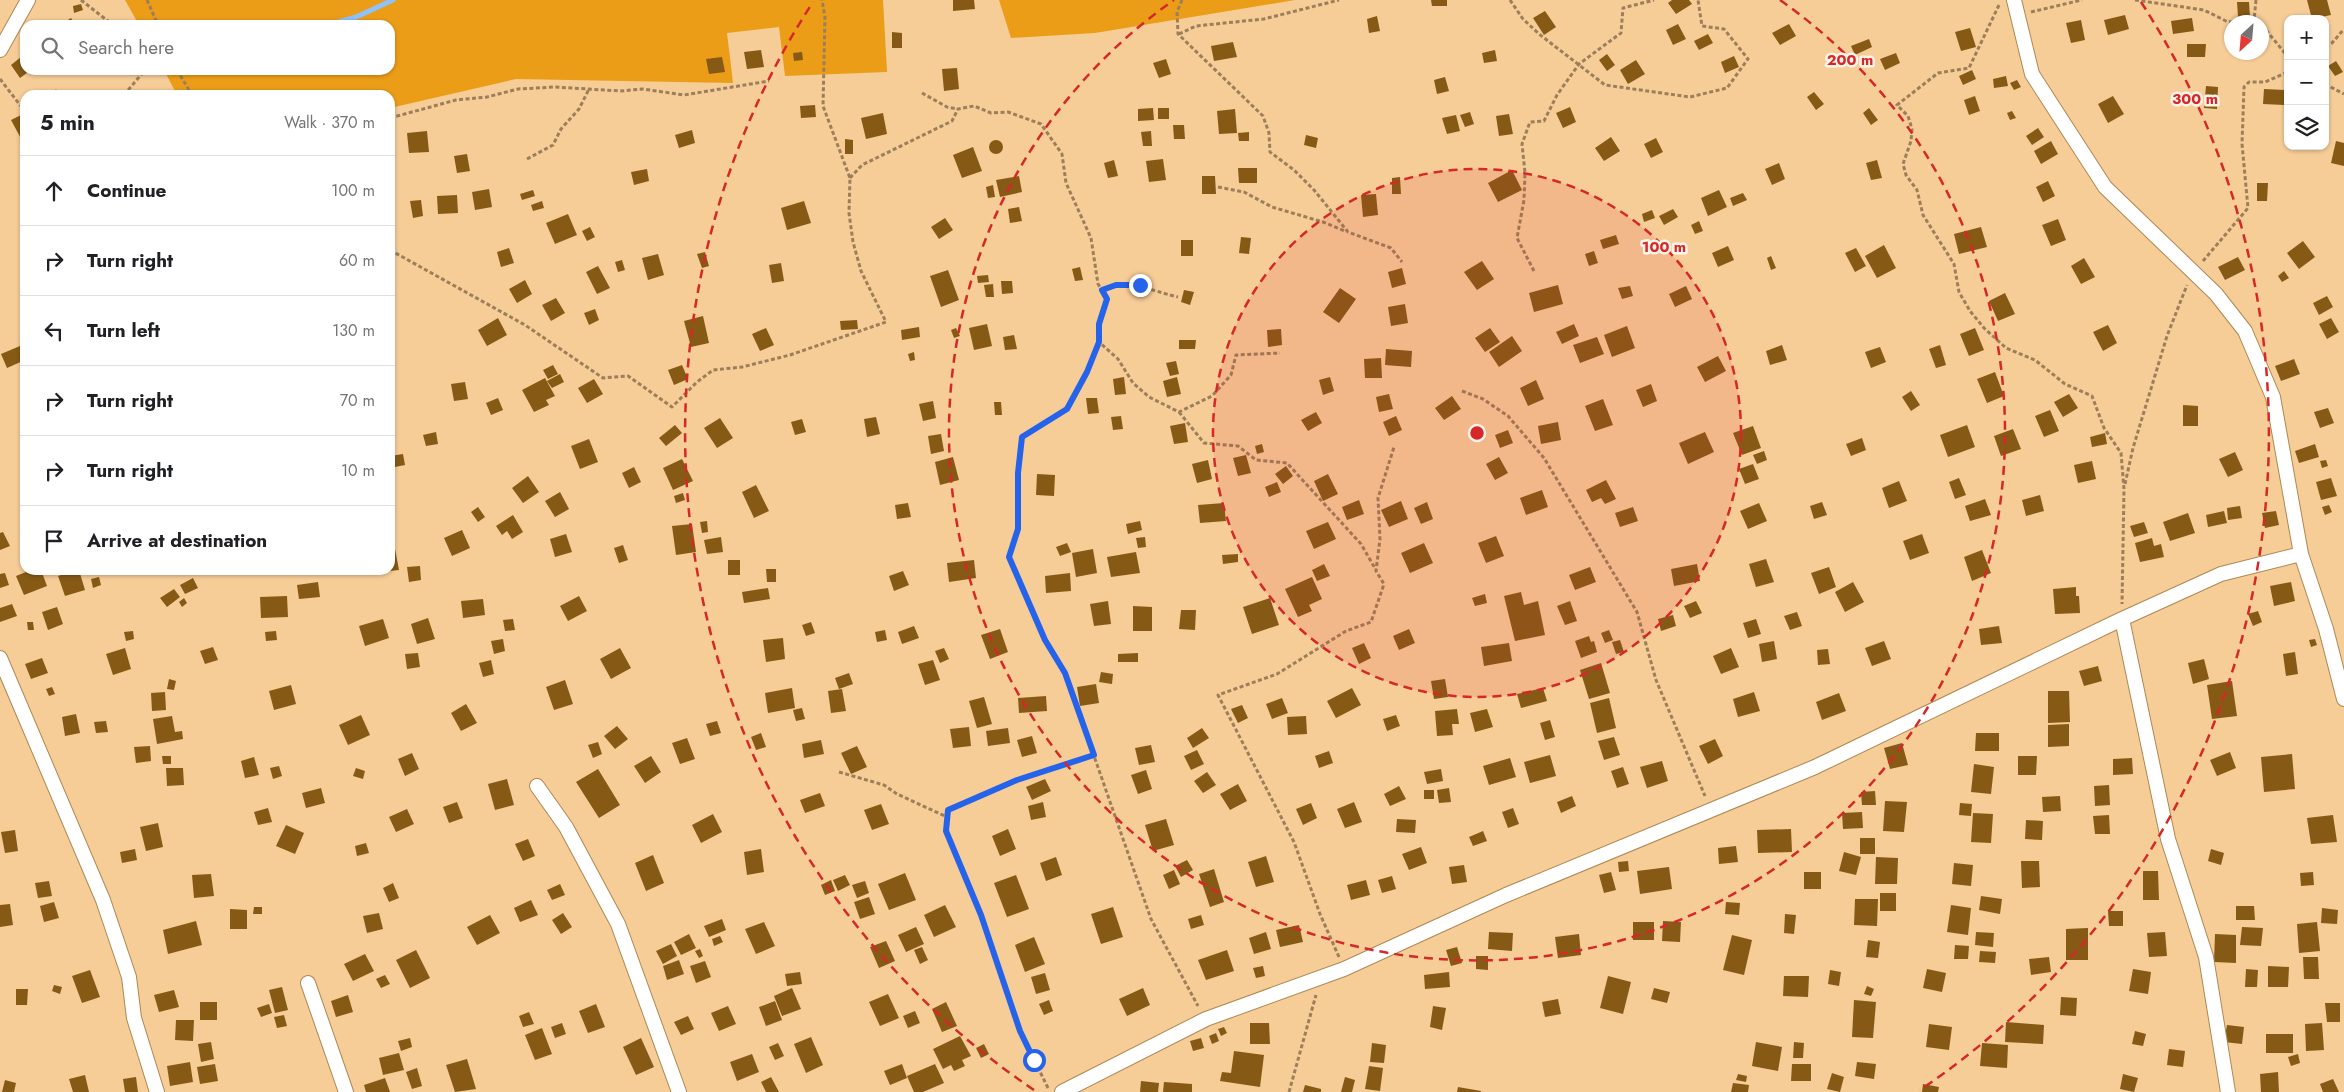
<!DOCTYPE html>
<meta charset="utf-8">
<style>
:root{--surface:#fff;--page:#f6f6f6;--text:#202124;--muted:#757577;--line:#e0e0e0}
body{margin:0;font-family:Jost,sans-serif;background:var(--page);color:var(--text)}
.controls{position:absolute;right:15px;top:15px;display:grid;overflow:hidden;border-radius:10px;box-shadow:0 1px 4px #0004}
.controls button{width:45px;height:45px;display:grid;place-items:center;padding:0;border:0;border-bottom:1px solid var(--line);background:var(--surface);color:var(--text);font:25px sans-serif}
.compass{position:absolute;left:2224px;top:15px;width:45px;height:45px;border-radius:50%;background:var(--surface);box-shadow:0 1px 4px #0004;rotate:206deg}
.stop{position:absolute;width:15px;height:15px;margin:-11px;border:4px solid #2563eb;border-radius:50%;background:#fff}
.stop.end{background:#2563eb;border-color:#fff;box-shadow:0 1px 5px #0008}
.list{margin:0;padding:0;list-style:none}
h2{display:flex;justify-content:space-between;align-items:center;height:65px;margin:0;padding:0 20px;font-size:21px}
h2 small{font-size:16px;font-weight:400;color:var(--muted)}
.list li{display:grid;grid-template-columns:32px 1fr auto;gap:15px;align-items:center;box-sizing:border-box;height:70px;padding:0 20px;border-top:1px solid var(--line)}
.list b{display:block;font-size:19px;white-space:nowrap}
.list em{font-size:16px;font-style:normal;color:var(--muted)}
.icon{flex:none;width:28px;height:28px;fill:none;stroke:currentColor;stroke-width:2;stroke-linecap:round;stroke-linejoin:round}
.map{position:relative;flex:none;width:2344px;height:1092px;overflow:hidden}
.search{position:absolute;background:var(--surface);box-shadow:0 1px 4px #0004;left:20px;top:20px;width:375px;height:55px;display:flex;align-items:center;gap:12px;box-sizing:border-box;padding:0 18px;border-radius:15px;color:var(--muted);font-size:19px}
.panel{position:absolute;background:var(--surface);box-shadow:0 1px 4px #0004;left:20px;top:90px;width:375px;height:485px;border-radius:15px}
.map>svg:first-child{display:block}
.green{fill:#eb9d18}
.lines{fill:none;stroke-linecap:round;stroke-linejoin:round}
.stream{stroke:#8fc1fb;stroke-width:5}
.building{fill:#865a15}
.street-casing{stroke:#af8854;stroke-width:16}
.path{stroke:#9c7f5a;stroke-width:3;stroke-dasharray:4 2.5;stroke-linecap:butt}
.street{stroke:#fff;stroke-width:14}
.route{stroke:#2563eb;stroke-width:6}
.ring{fill:none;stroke:#d62828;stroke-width:2.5;stroke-dasharray:9 6}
.centre{fill:#d62828;stroke:#fcf4e9;stroke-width:2.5}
.ring-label{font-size:15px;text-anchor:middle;font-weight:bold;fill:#d62828;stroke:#fcf4e9;stroke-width:5;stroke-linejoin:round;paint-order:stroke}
</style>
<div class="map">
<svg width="2344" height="1092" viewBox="0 0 2344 1092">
<rect width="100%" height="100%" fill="#f6cc97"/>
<!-- green -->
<path class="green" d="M125,0H883L887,72L785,76L779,27L727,33L733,83L516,79L390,108V95H177L164,70H390V25H139Z
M999,0H1295L1095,33L1011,38Z"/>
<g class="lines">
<!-- stream -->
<path class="stream" d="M328,25L356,17L393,0"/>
</g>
<!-- building -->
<path class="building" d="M953,0H974L975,9L953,11Z
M1431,0H1447V6H1432Z
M1672,0H1689L1692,4L1676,14L1668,3Z
M2307,0H2327L2331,15L2312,19Z
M2237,2H2249L2250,17H2238Z
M81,4L83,10L74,13L73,6Z
M1545,11L1556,27L1544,35L1533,18Z
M2125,15L2129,29L2108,35L2104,20Z
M1377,16L1380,31L1369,33L1367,19Z
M71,18L75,25H60Z
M2192,18L2194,31L2173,34L2171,21Z
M2081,20L2085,40L2071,43L2066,23Z
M1678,24L1686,39L1673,45L1666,30Z
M1789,24L1796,36L1780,45L1772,33Z
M1970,28L1976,47L1961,51L1955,32Z
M892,32L902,33V48H892Z
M1708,34L1713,43L1699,50L1694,41Z
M1869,39L1872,47L1855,55L1851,46Z
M1233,42L1237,57L1214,61L1211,46Z
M2187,44H2206L2205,57H2187Z
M761,50L764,67L747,69L744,52Z
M1495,50L1497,61L1484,63L1482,53Z
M802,52L803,60L794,61L793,53Z
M1896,53L1900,63L1885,70L1880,59Z
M1607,54L1615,65L1607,71L1599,60Z
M1734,56L1739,67L1725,73L1721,62Z
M21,57L25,62V70H31L20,78L11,65Z
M722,57L725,72L709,74L706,59Z
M1166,59L1171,74L1159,78L1153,63Z
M1636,60L1645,74L1628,84L1620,70Z
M2336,61L2343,72L2335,76L2328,66Z
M957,68L959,89L944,91L942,69Z
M1972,70L1976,79L1963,85L1959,76Z
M2006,76L2008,86L1994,88L1993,79Z
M1445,77L1449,91L1437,94L1434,80Z
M2017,80L2021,87L2014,90L2010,83Z
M2206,86L2218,87L2217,109L2204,108Z
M2264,89L2285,90L2284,105L2263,104Z
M1814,92L1824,104L1816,110L1807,97Z
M1975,96L1980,111L1969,115L1964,100Z
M2113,96L2124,114L2108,123L2098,104Z
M815,105L816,117L801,118L800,106Z
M1570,107L1576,122L1563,128L1556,113Z
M1153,108L1154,120L1138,121V109Z
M1158,108H1169V119H1158Z
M1869,108L1878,120L1871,125L1863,113Z
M1235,109L1237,133L1219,134L1217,111Z
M2012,111L2016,118L2010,120L2007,113Z
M1470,112L1474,124L1465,127L1460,115Z
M883,113L887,134L866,139L861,118Z
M1509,114L1513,134L1499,136L1496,116Z
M21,115L25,122V146L11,120Z
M1456,115L1460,131L1447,134L1442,118Z
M1173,125H1184L1185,139H1174Z
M2038,128L2044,137L2032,145L2026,136Z
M692,130L695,143L679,148L675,135Z
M427,131L429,152L409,153L407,133Z
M1151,131L1152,146H1143L1141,132Z
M1249,132V141H1239L1238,133Z
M1306,135L1318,138L1316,148L1304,145Z
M1611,137L1620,151L1604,161L1595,148Z
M1656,138L1663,152L1651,158L1644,144Z
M845,139L853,140V154H845Z
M989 147a7 7 0 1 1 14 0a7 7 0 1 1-14 0Z
M2051,141L2058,154L2041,164L2034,151Z
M2336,141L2344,143V166L2331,163Z
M973,147L982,171L962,178L953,155Z
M467,154L470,171L457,173L454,156Z
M1163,159L1166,180L1149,182L1146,161Z
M1114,160L1118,176L1108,178L1104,163Z
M1877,160L1882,178L1871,180L1866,163Z
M1779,163L1785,179L1772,185L1765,169Z
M1238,168H1257V183H1239Z
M647,169L649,181L634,185L631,172Z
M1512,170L1522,190L1498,202L1488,183Z
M1019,176L1022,192L1000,197L996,180Z
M1202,176H1215L1216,194H1202Z
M1400,177L1401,194H1392V178Z
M2048,181L2055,196L2043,202L2036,187Z
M2257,183H2268L2267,201H2257Z
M993,185L995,197L988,198L986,187Z
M489,189L492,207L475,210L472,192Z
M533,190L535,196L522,200L520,194Z
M1719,190L1727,207L1708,216L1701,198Z
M1743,193L1747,200L1733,206L1730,198Z
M1376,194L1378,215L1363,217L1361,195Z
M457,195L458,213L438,214L437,196Z
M421,200L423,216L413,218L410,201Z
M542,201L544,208L533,211L531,205Z
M804,201L811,223L787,230L781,208Z
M1019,207L1022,221L1010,223L1008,209Z
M1673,209L1678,217L1664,225L1659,216Z
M1652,210L1655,218L1644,222L1642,214Z
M568,214L577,235L555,244L546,223Z
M945,218L953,230L939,239L931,227Z
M2058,219L2066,240L2051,246L2042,225Z
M1699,221L1703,231L1695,234L1691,225Z
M590,227L595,237L587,241L582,231Z
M1981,227L1987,247L1959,254L1954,234Z
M1616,235L1619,244L1603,249L1600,240Z
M1241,237L1251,238L1249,254L1239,253Z
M1181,240H1193V256H1181Z
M2303,241L2315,257L2299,269L2287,253Z
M1884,245L1896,268L1877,278L1865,256Z
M1728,246L1734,260L1718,267L1712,253Z
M509,248L514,263L501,267L497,252Z
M1856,248L1866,266L1855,272L1845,253Z
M1594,251L1598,263L1589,266L1585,254Z
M705,252L709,266L702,268L697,254Z
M658,254L664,275L648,280L642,258Z
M1771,256L1776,268L1771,270L1767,258Z
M2238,257L2245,270L2225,280L2218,267Z
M2084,258L2095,277L2081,284L2071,266Z
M622,260L625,270L618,272L615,262Z
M1482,261L1494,279L1477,290L1464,272Z
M781,263L784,281L772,283L769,265Z
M598,266L610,288L597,294L586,272Z
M1080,267L1083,280L1075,281L1072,269Z
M1402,268L1406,284L1392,288L1388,272Z
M948,270L959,300L941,307L930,276Z
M2284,271L2289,278L2282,282L2278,276Z
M988,275L989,282L978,283L977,276Z
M525,280L532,294L517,303L509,289Z
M1001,281H1012L1013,293L1002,294Z
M993,284L994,297H986L984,285Z
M1558,285L1563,304L1534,312L1529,293Z
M1630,286L1633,296L1622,299L1618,288Z
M1686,286L1692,299L1675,307L1669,294Z
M1340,288L1356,299L1339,323L1323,312Z
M1184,290L1194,292L1190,305L1181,302Z
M2005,293L2015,314L1998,321L1989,301Z
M2327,296L2333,307L2319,315L2313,303Z
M556,298L565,313L551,321L542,305Z
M1405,304L1408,323L1391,326L1388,307Z
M595,309L599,320L589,325L584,313Z
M703,316L709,343L691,347L684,321Z
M498,318L507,335L487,346L478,330Z
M2331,318L2339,332L2327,339L2319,324Z
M857,320L858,329L841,330L840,321Z
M987,324L992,346L974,350L969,328Z
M1574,324L1579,336L1562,344L1556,332Z
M2108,325L2117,343L2103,351L2093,332Z
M1627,326L1635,348L1612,357L1604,335Z
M919,327L920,337L902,340L901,330Z
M766,328L774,345L760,351L752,334Z
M956,328L960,336L954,338L951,330Z
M1490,328L1500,342L1485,352L1475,338Z
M1975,328L1984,350L1969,356L1960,334Z
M1281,329L1282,345L1268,347L1267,330Z
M1014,335L1017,349L1005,350L1003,337Z
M1512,336L1522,351L1499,367L1489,352Z
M1597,337L1604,354L1580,363L1573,345Z
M1179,340H1196L1195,349H1179Z
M1782,345L1787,360L1770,365L1766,351Z
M1940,345L1946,365L1936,368L1929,349Z
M20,346L25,360L7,368L1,354Z
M1880,347L1886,362L1871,368L1865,352Z
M1386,349L1412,351L1411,367L1385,365Z
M914,352L915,360L910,361L908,354Z
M1718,356L1726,371L1705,382L1697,367Z
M1381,358L1382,378H1365L1364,359Z
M2294,359L2300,374L2281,381L2275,366Z
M1176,361L1179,374L1170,376L1166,363Z
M553,365L558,374L548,379L543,370Z
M682,365L688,379L674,385L668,370Z
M1995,372L2004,396L1987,403L1977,379Z
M560,374L564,382L552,388L547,381Z
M1124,377L1126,394L1115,395L1113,379Z
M1177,377L1181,394L1167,397L1163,381Z
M1330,377L1334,391L1323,395L1319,380Z
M545,378L555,396L546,400L549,405L534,412L522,390Z
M594,379L603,394L587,403L578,388Z
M1536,380L1544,399L1528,406L1520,388Z
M465,382L468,399L454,401L451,384Z
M1651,384L1657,401L1643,407L1636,390Z
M1911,391L1920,405L1911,411L1902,397Z
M1389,394L1393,409L1379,412L1376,397Z
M2069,394L2078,408L2063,417L2054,402Z
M1452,396L1461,409L1444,420L1435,408Z
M498,398L503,410L491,415L486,403Z
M1086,398H1097L1099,413L1088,414Z
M1603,399L1613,425L1595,431L1585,406Z
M933,401L936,418L923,421L919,404Z
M994,402H1001L1002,415H995Z
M2183,405L2198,406V426H2183Z
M2328,408L2334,423L2320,428L2314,412Z
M2050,410L2059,431L2044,437L2035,416Z
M1316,412L1322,423L1308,431L1301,420Z
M1121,416L1123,429L1113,430L1111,417Z
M1396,416L1402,430L1389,436L1383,422Z
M876,417L880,434L867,437L864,419Z
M720,418L733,438L717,448L704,428Z
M802,419L806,432L795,435L791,422Z
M1558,422L1561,440L1541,444L1538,426Z
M1185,423L1188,442L1174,444L1170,426Z
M675,425L682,433L666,446L659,438Z
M1967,425L1975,447L1948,457L1940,435Z
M1753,426L1761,448L1742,455L1733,433Z
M2013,429L2021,449L2001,456L1994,436Z
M1508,430L1513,443L1500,448L1495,435Z
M436,432L438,444L426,446L423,435Z
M1705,432L1714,452L1688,464L1679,443Z
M2105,433L2107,444L2092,447L2090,437Z
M941,434L944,451L931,454L928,436Z
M1862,438L1866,450L1851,456L1846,444Z
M589,439L598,462L580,469L571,446Z
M1262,444L1264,452L1257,454L1255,446Z
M2315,444L2319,457L2299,463L2295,451Z
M1764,451L1767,460L1757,464L1753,455Z
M2235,452L2243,470L2228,477L2219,459Z
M403,454L405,465L390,468V456Z
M1246,455L1251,473L1238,476L1233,458Z
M953,457L959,480L940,485L935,462Z
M1499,457L1508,473L1495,480L1486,464Z
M682,459L693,481L673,490L663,468Z
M1208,460L1212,479L1197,483L1192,464Z
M2326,460L2328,466L2322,468L2320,461Z
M2092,461L2096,479L2078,483L2074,465Z
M1753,464L1759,479L1745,484L1739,469Z
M1286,466L1293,476L1283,484L1275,474Z
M634,467L641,482L629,488L622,473Z
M1037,474L1055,475L1054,496L1036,495Z
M1328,474L1338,494L1323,501L1314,481Z
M528,476L539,492L523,503L512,488Z
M1959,478L1966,495L1955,499L1949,482Z
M2331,478L2337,496L2321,500L2316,482Z
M1606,480L1616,499L1605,504L1601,498L1592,502L1586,490Z
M1899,481L1907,501L1889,508L1882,488Z
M1277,482L1281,492L1269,497L1265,487Z
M756,485L769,511L754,518L742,492Z
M1542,490L1548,507L1526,515L1520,498Z
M560,492L569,509L555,517L545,501Z
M683,493L685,500L676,503L674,496Z
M2040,495L2044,511L2026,516L2022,500Z
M1985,499L1991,515L1970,521L1965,506Z
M1359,500L1364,514L1347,520L1342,507Z
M1401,501L1408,519L1389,527L1381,510Z
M1427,502L1433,519L1421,524L1414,508Z
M1822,502L1827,515L1814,519L1810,506Z
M908,503L911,517L897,519L895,505Z
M1224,503L1226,521L1200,523L1198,505Z
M1759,503L1767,521L1748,529L1740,511Z
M2329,505L2332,512L2325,515L2322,507Z
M2240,506L2242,518L2228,520L2227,508Z
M478,507L485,517L478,522L471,512Z
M1633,507L1638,521L1620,527L1615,513Z
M2224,511L2227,523L2208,527L2206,515Z
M2276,511L2279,525L2265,528L2262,513Z
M2188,513L2195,533L2170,541L2163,522Z
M513,515L523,532L512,539L507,531L502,535L496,526Z
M707,521L708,532L702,533L700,522Z
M1140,521L1142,530L1128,534L1126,524Z
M1328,522L1336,539L1314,549L1306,531Z
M2144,522L2148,533L2134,537L2130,526Z
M692,524L696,552L676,555L672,526Z
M462,530L470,548L452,556L444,538Z
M3,532L10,546L0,550V533Z
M566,534L572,552L555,557L550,539Z
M1922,534L1929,553L1910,560L1903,541Z
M1496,536L1504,556L1486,563L1478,543Z
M721,537L723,552L707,554L704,540Z
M1145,537L1146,547L1138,548L1136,538Z
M2152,538L2154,546L2161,544L2164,557L2140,562L2135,543Z
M1067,543L1071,552L1060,556L1056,547Z
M1424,543L1433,563L1410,573L1401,553Z
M623,545L628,560L619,563L614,548Z
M395,549L399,570L390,571V550Z
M1093,549L1097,573L1076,577L1072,553Z
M1982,550L1991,573L1972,581L1964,557Z
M1136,552L1140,573L1111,577L1107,557Z
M1238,554V562L1223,564L1222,555Z
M1766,559L1774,582L1756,587L1749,564Z
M728,560H740V575H728Z
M974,560L976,578L949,582L947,563Z
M1324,564L1330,576L1317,581L1312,570Z
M1697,564L1700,581L1674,586L1671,569Z
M420,566L421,580L409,582L407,567Z
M1590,567L1596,582L1575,590L1569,575Z
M1829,567L1836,587L1819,594L1811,573Z
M766,569H776V582H767Z
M31,570H41L47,586L24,595L16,576Z
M75,570H79L85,590L65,596L58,576Z
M903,571L909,585L894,591L889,576Z
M5,573L9,585L0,588V574Z
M1070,573L1071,591L1046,593L1045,576Z
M99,577L101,585L93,588L91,579Z
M1312,577L1322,599L1309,605L1312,611L1298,617L1285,589Z
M193,578L198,588L185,594L180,585Z
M318,582L320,597L299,599L297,585Z
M1853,582L1864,602L1845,612L1835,592Z
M2291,582L2295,601L2274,606L2270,586Z
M2076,587V596H2079L2080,613L2055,614L2053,589Z
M768,588L770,599L744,603L742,592Z
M174,589L180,597L167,607L160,598Z
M1521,592L1524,605L1538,601L1545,635L1515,641L1504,596Z
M1485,594L1487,603L1475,606L1472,598Z
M287,596L288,617L261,618L260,597Z
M579,596L587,611L568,621L560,606Z
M184,598L187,603L182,607L179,602Z
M1270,598L1279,625L1252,634L1243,607Z
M483,599L485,615L463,618L461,601Z
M1108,601L1111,624L1094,626L1090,604Z
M1570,601L1577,621L1565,625L1557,606Z
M1696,601L1702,613L1690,618L1684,606Z
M12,604L17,616L0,622V608Z
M1133,606L1152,607V631H1133Z
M57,607L63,624L48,630L42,612Z
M1181,610H1196L1195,630L1179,629Z
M2258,611L2262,622L2253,626L2248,614Z
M1797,612L1802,626L1790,630L1784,616Z
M1673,615L1676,626L1661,631L1658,619Z
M428,618L435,639L417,644L411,624Z
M383,619L389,638L365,646L359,626Z
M513,619L515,630L505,631L503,620Z
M1756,619L1761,634L1748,638L1743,623Z
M27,622H33L34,630H28Z
M811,622L815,633L806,636L802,625Z
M914,626L919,638L902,644L898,632Z
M1999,626L2002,643L1981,645L1979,629Z
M1000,629L1008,652L990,659L981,635Z
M1409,629L1415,643L1399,650L1393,636Z
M885,630L887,640L877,642L875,632Z
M1609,630L1613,640L1605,643L1601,633Z
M133,631L134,639L126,641L124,632Z
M276,631L277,640L266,641L265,632Z
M1589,636L1591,642L1594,641L1597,652L1581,658L1575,641Z
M783,638L785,659L766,662L763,640Z
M503,639L505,651L494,654L491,641Z
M2315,639L2317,645L2311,647L2309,640Z
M1620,640L1624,652L1616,654L1612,642Z
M1774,641L1777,659L1762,662L1759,644Z
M1884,641L1891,659L1872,666L1865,648Z
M1364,643L1371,658L1359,664L1352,648Z
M1509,643L1512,661L1484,666L1481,647Z
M213,647L218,660L205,664L200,651Z
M125,648L131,669L113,675L106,654Z
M620,648L631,668L611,679L600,659Z
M944,648L949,659L940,663L935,651Z
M1731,648L1739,667L1721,674L1713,656Z
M1828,649L1830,664L1818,665L1817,650Z
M2295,652L2298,674L2286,676L2283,654Z
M418,653L420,667L407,669L405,654Z
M1138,653V662H1118V654Z
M42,658L48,673L31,679L25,664Z
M2204,659L2209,679L2193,684L2188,663Z
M491,660L494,674L483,677L479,663Z
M933,660L940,680L925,685L918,664Z
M1601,663L1610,693L1589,699L1580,670Z
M2098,666L2102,681L2084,686L2079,671Z
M1101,672L1113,674L1112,684L1099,682Z
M849,673L853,684L839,689L835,678Z
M169,679L176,681L174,690L167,689Z
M1445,679L1448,697L1434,699L1431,681Z
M565,680L573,704L554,710L546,687Z
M2232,681L2237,716L2212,719L2207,685Z
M1096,684L1099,703L1080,706L1077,687Z
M291,685L296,704L274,710L269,691Z
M52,687L55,694L49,696L46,689Z
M792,688L795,708L768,713L765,693Z
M1352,688L1361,705L1336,718L1327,701Z
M1543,688L1547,701L1521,708L1517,694Z
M842,689L846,711L831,713L828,691Z
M2048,691H2069L2070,722L2048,723Z
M165,692L166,710L152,711L151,693Z
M1754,692L1760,711L1738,717L1733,699Z
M1839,693L1846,711L1822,720L1816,702Z
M1046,696L1047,711L1019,713L1018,698Z
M984,697L992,724L977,728L969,701Z
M1282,698L1288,713L1272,719L1266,704Z
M1609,698L1616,728L1597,733L1590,703Z
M466,704L477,723L461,731L451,713Z
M1242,705L1248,718L1238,723L1231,709Z
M802,708L805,719L796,721L793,710Z
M1457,709L1459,724H1452L1453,735L1437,736L1435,711Z
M1487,709L1493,727L1475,732L1470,713Z
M76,714L80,733L65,736L62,717Z
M361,715L370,735L348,745L339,725Z
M1396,715L1400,726L1387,731L1383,719Z
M172,716L175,732L182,731L183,739L157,744L153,719Z
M1306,716L1307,734L1288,735L1287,717Z
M1550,720L1555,737L1545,740L1540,723Z
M106,721L108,732L96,733L94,722Z
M717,721L721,733L710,736L706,724Z
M2069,724V746L2048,747V725Z
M617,726L628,739L615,749L604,736Z
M969,727L971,746L953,748L950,729Z
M1008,728L1010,743L988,746L986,731Z
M1202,728L1209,738L1193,748L1187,738Z
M761,733L766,747L756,750L751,737Z
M1976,733H1999V751H1975Z
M1032,736L1037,753L1022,757L1017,740Z
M1614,737L1620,755L1604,760L1598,741Z
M687,738L695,759L680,764L672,743Z
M1715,739L1723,756L1708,764L1699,746Z
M821,740L824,754L804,758L802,744Z
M598,742L602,754L593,758L588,745Z
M1902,743L1908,765L1890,769L1884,748Z
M1151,745L1155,762L1139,765L1135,748Z
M150,746L151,761L136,763L134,747Z
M857,746L867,767L851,774L841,753Z
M1197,750L1204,764L1191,770L1184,756Z
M1329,751L1333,763L1319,768L1315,756Z
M2230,752L2236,768L2217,776L2210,760Z
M412,753L419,769L405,776L398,759Z
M2292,754L2295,789L2264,792L2261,757Z
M1550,755L1556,776L1530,783L1524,762Z
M162,756H171V764H163Z
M651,756L661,772L645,783L634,766Z
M2018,756H2037L2036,775H2018Z
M254,757L259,775L245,778L241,761Z
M1510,758L1516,777L1489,785L1483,766Z
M2132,758L2133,774L2113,775V759Z
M1662,761L1668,781L1647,788L1640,767Z
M1974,764L1994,767L1991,794L1971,792Z
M279,766L282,776L273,779L270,768Z
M1623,767L1629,784L1617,788L1611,771Z
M166,768H183L184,785L167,786Z
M356,768L365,771L363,779L353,776Z
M598,769L620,805L599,818L576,782Z
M1441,769L1443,781L1427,784L1424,772Z
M1146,770L1152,789L1138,794L1131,775Z
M1207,772L1216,785L1203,793L1194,781Z
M507,779L514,805L495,810L488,784Z
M1045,779L1051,791L1032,800L1026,787Z
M1238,784L1247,801L1230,810L1220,794Z
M2109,785L2110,805L2095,806L2094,786Z
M1399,786L1406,799L1390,806L1384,794Z
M321,788L325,803L306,808L302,793Z
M1449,788L1451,802L1439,803L1437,790Z
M1424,790H1434V799H1424Z
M1875,791L1876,805H1862L1861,792Z
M820,793L825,806L805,813L800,800Z
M1572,796L1576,806L1561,813L1557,802Z
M2060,796L2061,811L2043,812L2042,797Z
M1885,801L1907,802L1904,832L1883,831Z
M457,802L463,818L449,823L443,807Z
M1043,802L1046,817L1031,820L1028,806Z
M1354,802L1362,822L1345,828L1337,809Z
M1311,803L1317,818L1303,825L1296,809Z
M1960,803L1972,804L1971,816L1959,815Z
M881,804L889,824L872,830L864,810Z
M268,808L272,822L258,825L254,812Z
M1513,808L1519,824L1508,828L1502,812Z
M407,809L414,824L396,832L389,817Z
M1862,812L1863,828L1843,829L1842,813Z
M1973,813L1993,814L1991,843L1971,842Z
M713,814L722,832L701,843L692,825Z
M2109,815L2110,834H2095L2093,816Z
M2333,815L2337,842L2311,844L2307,818Z
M1166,819L1174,845L1153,851L1145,825Z
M1397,819L1416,820L1415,833L1396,832Z
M2026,820L2043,821L2042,840L2025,839Z
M158,823L163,847L146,851L140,827Z
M286,825L304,833L295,854L276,846Z
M1008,829L1016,849L1000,856L992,836Z
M1791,829L1792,852L1758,853L1757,830Z
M15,830L18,851L5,853L1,832Z
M1483,831L1487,841L1473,846L1469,837Z
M1860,838H1875V854H1860Z
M528,839L535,856L523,861L515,844Z
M366,843L369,853L357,856L355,846Z
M1736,846L1738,862L1719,864L1718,848Z
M1421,847L1427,863L1409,870L1402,854Z
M135,849L137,860L122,863L120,852Z
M761,849L764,872L747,875L744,852Z
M2211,849L2224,853L2221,865L2208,861Z
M1844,852L1861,857L1856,875L1839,871Z
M653,855L664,883L646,891L635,863Z
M1266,856L1274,882L1256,887L1248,862Z
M1056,857L1062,875L1046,881L1040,863Z
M1876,857L1898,858L1897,884H1875Z
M1187,860L1193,870L1181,877L1175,866Z
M1628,861L1629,871L1619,872L1618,862Z
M2021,861H2039L2040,887L2022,888Z
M1954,863L1973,865L1971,886L1952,884Z
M1464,865L1467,882L1452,884L1449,867Z
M1669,867L1672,889L1640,894L1637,871Z
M1214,869L1224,902L1210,907L1199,874Z
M1174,870L1180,884L1169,889L1163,875Z
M2143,871H2158L2159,900H2143Z
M1611,872L1616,890L1604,893L1599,875Z
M1804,872H1821V889H1804Z
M2313,872L2314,885L2301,886L2300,873Z
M905,873L916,900L889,910L878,884Z
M211,874L214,896L194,898L192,875Z
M845,875L850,885L838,891L833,880Z
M1016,875L1029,909L1007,917L994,883Z
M1392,876L1396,889L1382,893L1378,880Z
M831,880L835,891L825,895L821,885Z
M1366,880L1370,895L1351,900L1347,885Z
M49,881L52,896L38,898L35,883Z
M865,881L869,893L857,898L852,885Z
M393,883L399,898L389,902L383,888Z
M560,884L565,895L552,900L547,890Z
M1880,893H1896V911H1880Z
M1981,896L2002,899L2000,914L1979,910Z
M869,897L875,914L860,919L854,902Z
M1855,899H1878L1877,926L1854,925Z
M531,900L538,915L520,922L514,908Z
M54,902L59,918L44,922L40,906Z
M1726,902L1740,903L1739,915L1725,914Z
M10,904L13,925L0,927V905Z
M945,905L956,927L934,937L924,915Z
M1951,905L1971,908L1968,935L1947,932Z
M2236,906H2254L2255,920H2236Z
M254,907H262V914H253Z
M1113,907L1123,937L1101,944L1091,914Z
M2322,908L2338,910L2337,924L2321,923Z
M230,909L247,910V929H230Z
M2108,911H2123V926H2109Z
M379,913L383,929L367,933L363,916Z
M563,913L572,927L561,934L552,920Z
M1785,914L1796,915L1794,934L1784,933Z
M490,915L500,933L477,945L467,927Z
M1201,915L1204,925L1191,929L1188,919Z
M722,919L726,930L709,937L704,926Z
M196,921L202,945L168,954L163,930Z
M1663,921L1681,922L1680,942L1662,941Z
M764,922L775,946L756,954L745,929Z
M1633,922H1654V940H1633Z
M2317,922L2320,951L2299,953L2297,924Z
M1299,925L1303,942L1280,947L1276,930Z
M916,927L924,944L906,952L898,935Z
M2242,927L2263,928L2261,946L2240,945Z
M2088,928V960H2066V929Z
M1266,932L1271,949L1254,954L1249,938Z
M1489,932L1513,933L1512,951L1488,949Z
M1976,932L1994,933L1993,947L1975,945Z
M2165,932L2167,956L2149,957L2147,933Z
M689,934L696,948L681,955L674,942Z
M1579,934L1581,955L1558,958L1555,937Z
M2215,934L2236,935V963L2214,962Z
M1732,935L1752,940L1744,975L1723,970Z
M720,936L723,942L714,946L712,939Z
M1034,937L1045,964L1025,972L1015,945Z
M1868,940L1880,942L1878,958L1866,957Z
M886,941L895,961L879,968L870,947Z
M671,944L677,956L663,964L656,951Z
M1955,945L1969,946L1968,959H1954Z
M922,947L928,960L920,964L914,950Z
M1457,947L1462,963L1451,966L1446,950Z
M700,949L703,956L699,958L695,951Z
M416,950L430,978L410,988L396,960Z
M1227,950L1234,971L1206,980L1198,960Z
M1980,951L1996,952L1995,963L1979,962Z
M365,954L374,971L353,981L344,964Z
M1476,956H1488V970L1476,969Z
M2049,957L2051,972L2031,975L2029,959Z
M2303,957H2318L2319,979H2304Z
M679,960L684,974L667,980L663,966Z
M705,961L711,977L696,983L690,966Z
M1263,966L1265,976L1256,978L1253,968Z
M2268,966L2289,967L2288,987H2268Z
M1927,969L1946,973L1942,992L1923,988Z
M2133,969L2151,972L2148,994L2129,991Z
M2246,969L2258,970L2257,987H2245Z
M90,970L100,997L82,1003L72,976Z
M1830,970L1841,972L1839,986L1828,984Z
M800,972L802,984L787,986L785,974Z
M1449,972L1450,987L1425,989L1424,975Z
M1045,973L1050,990L1036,994L1031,977Z
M385,975L390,984L381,988L376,979Z
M1608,976L1631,982L1623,1014L1600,1008Z
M1784,976H1809L1808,997L1783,996Z
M54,985L62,987L60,994L52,991Z
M1867,986L1874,989L1871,996L1864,994Z
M282,987L288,1010L275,1013L269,990Z
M792,988L801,1009L782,1016L774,996Z
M1143,988L1150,1005L1127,1016L1119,999Z
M1654,988L1670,992L1667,1003L1651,999Z
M16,989H28L27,1005H16Z
M174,990L179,1007L159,1012L154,995Z
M888,994L899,1018L880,1026L869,1002Z
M348,995L353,1012L336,1017L331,1001Z
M2061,997L2077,998L2076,1016L2060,1015Z
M1558,999L1561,1014L1545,1017L1542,1002Z
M1049,1000L1053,1011L1044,1015L1039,1004Z
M1854,1000L1876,1002L1873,1038L1852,1037Z
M775,1001L782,1020L766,1026L759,1007Z
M200,1002H217V1020H200Z
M946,1002L957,1026L942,1032L932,1009Z
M2325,1003H2340V1022H2327Z
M269,1004L272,1013L261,1017L257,1008Z
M596,1004L605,1027L588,1033L579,1011Z
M728,1006L736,1024L719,1031L711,1013Z
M1433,1006L1446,1008L1442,1030L1430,1027Z
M915,1011L920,1023L908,1028L903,1016Z
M529,1012L534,1024L523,1027L519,1016Z
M284,1015L287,1026L277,1028L274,1017Z
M688,1016L694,1029L681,1035L674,1022Z
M176,1020H194L193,1041L175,1040Z
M2006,1022L2044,1025L2043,1044L2005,1042Z
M562,1023L566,1034L555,1038L551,1027Z
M1250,1023H1269L1270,1044H1250Z
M2322,1023L2324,1050L2306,1051L2305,1024Z
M1929,1024L1952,1027L1949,1050L1926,1047Z
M2227,1025L2244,1027L2242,1044L2224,1042Z
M1224,1027L1227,1033L1221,1036L1218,1029Z
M542,1028L552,1054L535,1060L525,1035Z
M2135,1031L2146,1034L2143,1046L2132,1044Z
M1216,1033L1219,1041L1212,1044L1209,1036Z
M2266,1034H2293V1053H2266Z
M960,1036L971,1056L962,1060L965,1066L954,1071L951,1065L943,1069L933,1049Z
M811,1037L823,1065L806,1073L794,1044Z
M410,1038L412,1047L401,1051L398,1041Z
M641,1038L654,1067L636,1075L623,1047Z
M1201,1038L1204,1048L1193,1051L1190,1041Z
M211,1042L214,1059L201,1062L198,1044Z
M1756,1042L1782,1047L1778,1071L1752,1066Z
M1794,1042L1804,1043L1803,1058H1793Z
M778,1043L784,1056L775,1060L769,1047Z
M1372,1043L1386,1045L1384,1063L1370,1062Z
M1982,1043L2008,1045L2007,1068L1980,1066Z
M984,1044L989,1054L981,1058L976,1048Z
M2169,1049L2185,1051L2183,1067L2167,1065Z
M1234,1051L1264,1055L1260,1087L1220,1081L1222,1072L1231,1073Z
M399,1053L404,1070L383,1075L379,1058Z
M752,1054L759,1072L737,1081L730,1062Z
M2298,1054L2300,1063L2291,1066L2288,1057Z
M467,1059L476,1089L455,1092L446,1065Z
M190,1062L193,1082L170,1086L167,1066Z
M1857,1062L1876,1064L1874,1079L1855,1076Z
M215,1064L218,1081L200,1084L197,1067Z
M902,1064L907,1078L890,1085L884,1071Z
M935,1064L944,1083L923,1092H914L907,1076Z
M1792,1064H1811V1081H1791Z
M1369,1066L1383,1068L1380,1091L1365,1089Z
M417,1068L422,1086L412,1089L406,1072Z
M2278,1072L2279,1092H2261L2260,1074Z
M1832,1073L1844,1077L1840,1092L1827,1089Z
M1738,1074L1747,1076L1746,1082L1736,1080Z
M2123,1074L2138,1078L2134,1092L2120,1089Z
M85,1075L89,1092H73L69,1079Z
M136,1077L138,1092H125L123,1079Z
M771,1077L779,1092H766L761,1082Z
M1345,1077L1355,1080L1352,1092H1341Z
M385,1078L390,1092H366L364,1085Z
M2333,1079L2339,1092H2323L2320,1084Z
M5,1080L16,1083L14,1092H2Z
M1141,1081L1159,1083L1158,1092H1140Z
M1164,1082L1192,1084V1092H1163Z
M1733,1083L1749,1085L1748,1092H1731Z
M1923,1084L1939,1087L1938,1092H1922Z
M1305,1085L1321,1089V1092H1303Z
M1458,1087L1481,1091V1092H1457Z"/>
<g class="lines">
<!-- street casing -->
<g class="street-casing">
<path id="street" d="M2014,0L2032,74L2105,187L2216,294L2245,331L2273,397L2301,554L2326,629L2344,699
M0,50L28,0
M2122,619L2168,839L2206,957L2228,1092
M0,658L103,900L129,977L134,1018L157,1092
M537,786L566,827L618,924L679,1092
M308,983L346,1092
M1062,1092L1206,1019L1344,969L1506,895L1815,767L2122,619L2221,574L2301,554"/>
</g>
<!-- path -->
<path class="path" d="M81,0L113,25
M147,0L158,25
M1182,0L1177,12L1178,34L1263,116L1269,133L1270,152L1294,170L1314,190L1348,232L1391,248L1402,262
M1510,0L1523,19L1539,34L1605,85L1690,97L1727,88L1748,59L1724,29L1702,26L1698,0
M2135,0L2204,10L2228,22L2254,20
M2256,0L2254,20L2259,22
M1999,5L1969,68L1938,73L1897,105L1908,116L1912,129L1911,141L1903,164L1906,175L1917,190L1923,215L1954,264L1959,292L1970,311L1984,328L2006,348L2035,360L2065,384L2092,396L2104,428L2121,453L2124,489L2122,604
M2031,12L2082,0
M2262,25L2288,57
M1179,34L1196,26L1264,19L1339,0
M2325,46L2332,43L2344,29
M177,70L192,95
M0,79L20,105L25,103
M2325,84L2344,94
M922,93L947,107L958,109
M43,95L56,91L62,95
M124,95L145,70
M390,118L456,100L487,97L518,89L555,87L620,91L643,89L684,95L769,81
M527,159L553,145L561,129L579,109L589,89
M850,178L862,165L952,121L958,109L974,106L991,113L1008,112L1041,124L1062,154L1066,183L1091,238L1098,284L1102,290C1134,279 1147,290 1178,297
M1218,187L1244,192L1272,207L1323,222L1345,231
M390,250L525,325L603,378L628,376L672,407L697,382L713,370L742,367L790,355L886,322L861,271L853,242L849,213L850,178L823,106L825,17L822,0
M2203,261L2248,208L2242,144L2244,87L2249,82H2265L2288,72
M1534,271L1517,238L1524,200L1525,173L1522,144L1530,122L1544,121L1557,95L1579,64L1621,33L1623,8L1654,0
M1102,290L1107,299L1099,324V342L1118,359L1133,383L1149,397L1179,412L1212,396L1231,375L1236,355L1280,353
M1099,342L1087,371L1067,409L1022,437L1018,473V529L1009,557L1045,640L1065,673L1151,919L1198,1006
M1462,391L1483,399L1508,416L1544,458L1637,612L1656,680L1705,796
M1179,412L1204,443L1238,446L1256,460L1287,463L1361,544L1376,570
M2125,484L2133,448L2167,336L2187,285
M839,772L884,785L897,794L947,817
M1339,957L1320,914L1294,842L1218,695L1277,674L1346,631L1371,622L1384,584L1376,571L1380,539L1378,498L1394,447
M1048,1088L1020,1031L981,915L946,831L948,810L1017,780L1094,755
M1289,1092L1316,995"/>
<!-- street -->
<use href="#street" class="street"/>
</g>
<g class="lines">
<!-- route -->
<path class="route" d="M1034,1060L1020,1031L981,915L946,831L948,810L1017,780L1094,755L1065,673L1045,640L1009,557L1018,529V473L1022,437L1067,409L1087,372L1099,342V324L1107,299L1102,290L1116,285H1140"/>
</g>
<!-- distance rings -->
<circle cx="1477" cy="433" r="264" fill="#d62828" fill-opacity=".12"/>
<g class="ring">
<circle cx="1477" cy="433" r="264"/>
<path d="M1780 0A528 528 0 1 1 1174 0"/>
<path d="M1034 1090A792 792 0 0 1 813 2M2141 2A792 792 0 0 1 1920 1090"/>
</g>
<circle cx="1477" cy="433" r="8" class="centre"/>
<g class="ring-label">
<text x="1850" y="65">200 m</text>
<text x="2195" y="104">300 m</text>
<text x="1664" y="252">100 m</text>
</g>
</svg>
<div class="controls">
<button>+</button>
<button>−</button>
<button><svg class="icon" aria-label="layers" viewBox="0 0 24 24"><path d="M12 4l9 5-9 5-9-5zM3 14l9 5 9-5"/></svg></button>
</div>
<svg class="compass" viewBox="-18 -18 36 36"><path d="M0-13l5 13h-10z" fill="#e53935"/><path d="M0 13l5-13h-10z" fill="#757577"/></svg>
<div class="stop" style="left:1034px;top:1060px"></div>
<div class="stop end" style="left:1140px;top:285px"></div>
<div class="search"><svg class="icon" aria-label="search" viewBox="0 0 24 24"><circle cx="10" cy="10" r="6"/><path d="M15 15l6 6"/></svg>Search here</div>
<section class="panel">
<h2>5 min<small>Walk · 370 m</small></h2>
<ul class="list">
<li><svg class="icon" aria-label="ahead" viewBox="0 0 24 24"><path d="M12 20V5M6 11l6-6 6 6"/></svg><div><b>Continue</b></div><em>100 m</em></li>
<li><svg class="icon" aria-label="right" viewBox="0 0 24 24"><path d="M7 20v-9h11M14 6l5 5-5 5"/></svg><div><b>Turn right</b></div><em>60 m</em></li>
<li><svg class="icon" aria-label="left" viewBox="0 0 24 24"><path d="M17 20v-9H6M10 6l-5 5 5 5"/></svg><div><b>Turn left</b></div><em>130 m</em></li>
<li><svg class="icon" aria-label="right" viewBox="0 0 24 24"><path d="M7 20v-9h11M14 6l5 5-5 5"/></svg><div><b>Turn right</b></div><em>70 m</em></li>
<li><svg class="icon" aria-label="right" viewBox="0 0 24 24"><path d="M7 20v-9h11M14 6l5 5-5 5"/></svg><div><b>Turn right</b></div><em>10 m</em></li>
<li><svg class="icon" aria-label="arrive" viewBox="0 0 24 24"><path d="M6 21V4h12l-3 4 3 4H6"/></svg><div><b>Arrive at destination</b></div></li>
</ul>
</section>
</div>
